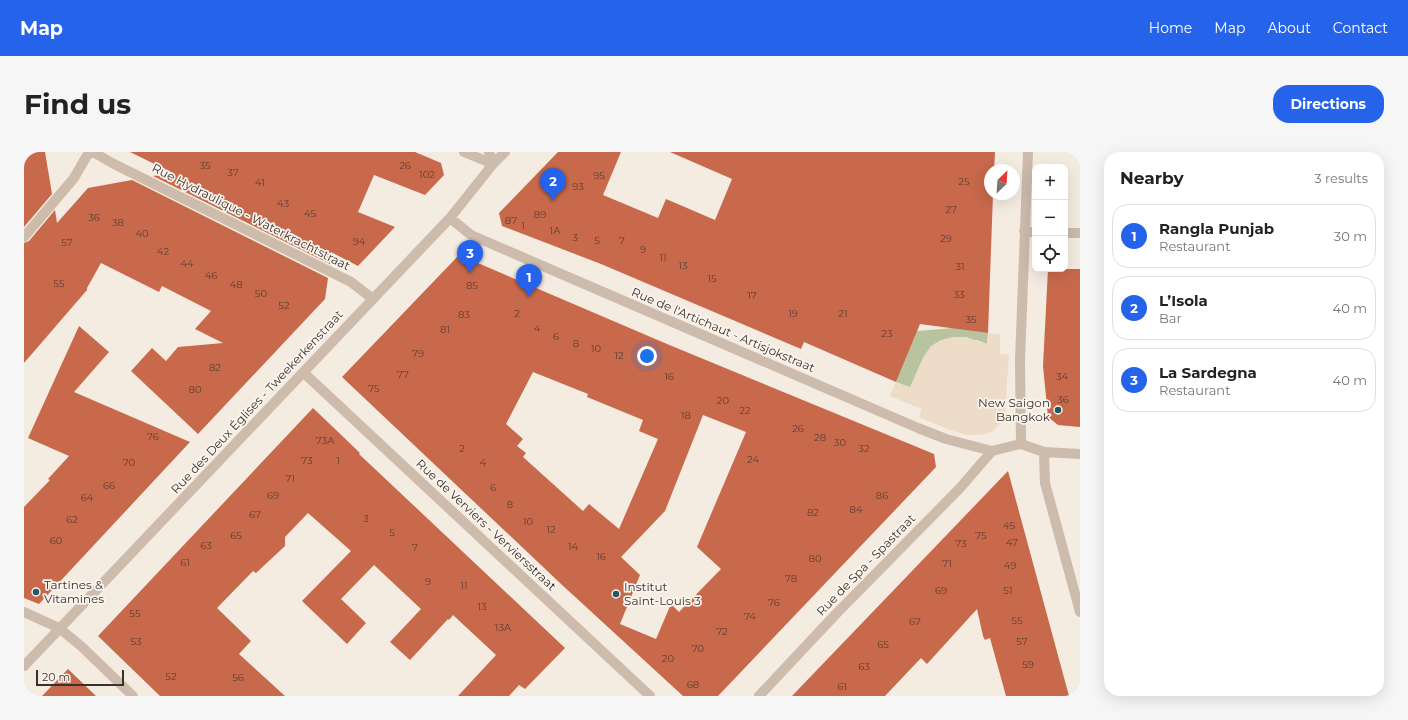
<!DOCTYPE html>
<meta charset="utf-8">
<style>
:root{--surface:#fff;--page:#f6f6f6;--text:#222;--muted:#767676;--line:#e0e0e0;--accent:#2563eb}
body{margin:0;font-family:Montserrat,sans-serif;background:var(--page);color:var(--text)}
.controls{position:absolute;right:12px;top:12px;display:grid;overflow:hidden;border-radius:8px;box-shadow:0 4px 16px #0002}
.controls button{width:36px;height:36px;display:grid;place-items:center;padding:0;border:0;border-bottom:1px solid var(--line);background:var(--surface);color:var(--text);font:20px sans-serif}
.compass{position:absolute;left:960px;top:12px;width:36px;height:36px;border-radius:50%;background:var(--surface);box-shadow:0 4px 16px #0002;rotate:25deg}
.scale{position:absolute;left:12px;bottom:10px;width:88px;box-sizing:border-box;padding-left:4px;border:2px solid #3b302b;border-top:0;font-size:11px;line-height:14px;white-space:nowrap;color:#3b302b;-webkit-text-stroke:3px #fbf5ee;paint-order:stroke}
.you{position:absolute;left:623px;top:204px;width:14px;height:14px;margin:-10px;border:3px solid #fff;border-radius:50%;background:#1a73e8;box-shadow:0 0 0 6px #1a73e833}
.badge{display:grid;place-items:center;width:26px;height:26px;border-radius:50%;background:var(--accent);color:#fff;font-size:13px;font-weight:700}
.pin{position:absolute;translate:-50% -33px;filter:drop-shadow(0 1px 2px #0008)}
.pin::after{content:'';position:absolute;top:21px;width:14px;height:12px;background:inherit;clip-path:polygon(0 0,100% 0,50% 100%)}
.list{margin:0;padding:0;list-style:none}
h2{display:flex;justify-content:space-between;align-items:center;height:52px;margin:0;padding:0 16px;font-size:17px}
h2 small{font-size:13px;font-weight:400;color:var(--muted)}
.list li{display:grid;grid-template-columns:26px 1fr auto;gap:12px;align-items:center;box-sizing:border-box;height:64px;margin:0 8px 8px;padding:0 8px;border:1px solid var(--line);border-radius:16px}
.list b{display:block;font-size:15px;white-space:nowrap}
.list p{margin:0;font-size:13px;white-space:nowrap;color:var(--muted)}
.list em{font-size:13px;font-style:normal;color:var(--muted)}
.icon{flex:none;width:22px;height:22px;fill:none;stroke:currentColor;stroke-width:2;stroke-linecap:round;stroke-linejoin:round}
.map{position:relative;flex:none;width:1056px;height:544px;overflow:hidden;border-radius:16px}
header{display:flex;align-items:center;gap:24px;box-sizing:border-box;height:56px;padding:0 20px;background:var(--accent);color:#fff}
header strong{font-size:19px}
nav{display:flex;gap:22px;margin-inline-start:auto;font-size:14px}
.intro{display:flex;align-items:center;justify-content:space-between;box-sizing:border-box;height:96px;padding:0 24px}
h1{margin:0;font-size:28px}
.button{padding:10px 18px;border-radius:16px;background:var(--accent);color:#fff;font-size:14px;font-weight:700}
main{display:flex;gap:24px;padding:0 24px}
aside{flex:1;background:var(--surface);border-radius:16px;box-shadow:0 4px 16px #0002}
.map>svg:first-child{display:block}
.green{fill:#b8c4a0}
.plaza{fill:#ecdcc8}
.building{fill:#c8694b;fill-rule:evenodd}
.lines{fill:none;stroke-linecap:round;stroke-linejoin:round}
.street{stroke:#cdbbac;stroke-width:10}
.poi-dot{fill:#1f5a5e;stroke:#fbf5ee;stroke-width:1.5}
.labels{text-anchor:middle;stroke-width:3.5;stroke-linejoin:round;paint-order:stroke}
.number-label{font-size:10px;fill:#5e3e33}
.street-label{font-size:12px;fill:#3b302b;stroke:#fbf5ee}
.poi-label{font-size:12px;fill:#3b302b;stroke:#fbf5ee;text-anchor:start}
</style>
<header>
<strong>Map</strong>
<nav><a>Home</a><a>Map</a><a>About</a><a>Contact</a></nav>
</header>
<div class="intro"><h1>Find us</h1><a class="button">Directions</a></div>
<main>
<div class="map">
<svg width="1056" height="544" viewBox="0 0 1056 544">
<rect width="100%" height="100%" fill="#f4ebe1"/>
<!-- green -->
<path class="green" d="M929,176L964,181L963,192L953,188L900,204L886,236L872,230L893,179Z"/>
<!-- plaza -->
<path class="plaza" d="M964,181L976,182V202H985L981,261L976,272L968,280L956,283H942L926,278L895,265L898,257L866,244L872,230L886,235L900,204L907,194L917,188L929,185H942L963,192Z"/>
<!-- building -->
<path class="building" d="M0,0H21L28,42L0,75Z
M106,0H391L417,11L420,23L401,43L350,23L334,60L371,75L334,114L307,100L306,112L129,24L149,21Z
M534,0H597L579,43L634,66L642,47L691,68L708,27L646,0H971L970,18H966V42H969L964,181L896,172L872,230L780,190L777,197L577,112L478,74L475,61Z
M108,28L304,126L301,147L174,282L107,219L128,196L142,209L154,195L199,191L171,177L187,159L138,134L135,140L77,111L63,136V138L0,211V91L5,89L31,58L33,71L64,36Z
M435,103L643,192L910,302L912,315L694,544H659L536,431L318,225ZM509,220L564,242L563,245L619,268L615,279L634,287L595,377L565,352L559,359L499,305L502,301L493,294L499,287L482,272ZM679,263L722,280L673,395L697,417L655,460L647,452L632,487L596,472L616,423L597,405L641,359Z
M1024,117H1056V275L1034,273L1024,265L1019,214Z
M55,174L85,200L50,240L166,290L15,452L0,446V355L26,328L24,327L45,304L4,286Z
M289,256L336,301L335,302L541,496L501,537L495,533L485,544H434L472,503L429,463L425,468L424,467L386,508L366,490L397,457L350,413L317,447L342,471L323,492L278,449L327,399L284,361L261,385V394L232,421L229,419L193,456L227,489L215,502L261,544H136L74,484Z
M984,319L1045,544H982L966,486L961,488L959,484L953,457L903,512L897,506L861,544H768Z
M44,517L72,544H18Z"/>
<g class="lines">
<!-- street -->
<path class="street" d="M69,0L88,11L327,130L349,147
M440,0L469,12
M465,0L469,12
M426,66L447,83L894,276L922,287L968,299L997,292L1020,300L1056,302
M1000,79L1011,80
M1041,81H1056
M0,85L50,26L65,0
M280,221L626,544
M997,292L996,208L1004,0
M1020,300L1021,331L1056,460
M0,460L35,476L57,494L109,544
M0,514L426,66L469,12L481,0
M735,544L810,464L936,336L968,299"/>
</g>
<!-- markers -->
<g class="poi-dot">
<circle cx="1034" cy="258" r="4"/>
<circle cx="12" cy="440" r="4"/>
<circle cx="592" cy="442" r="4"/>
</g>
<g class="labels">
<!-- number labels -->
<g class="number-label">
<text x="181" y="17">35</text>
<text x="381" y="17">26</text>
<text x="209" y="24">37</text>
<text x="403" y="26">102</text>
<text x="575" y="27">95</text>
<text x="940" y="33">25</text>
<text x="236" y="34">41</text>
<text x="554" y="38">93</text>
<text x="259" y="55">43</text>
<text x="927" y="61">27</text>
<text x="286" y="65">45</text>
<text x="516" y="66">89</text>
<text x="70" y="69">36</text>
<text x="487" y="72">87</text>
<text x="94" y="74">38</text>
<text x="499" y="77">1</text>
<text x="531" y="82">1A</text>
<text x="118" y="85">40</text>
<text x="551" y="89">3</text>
<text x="922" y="90">29</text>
<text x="573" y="92">5</text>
<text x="598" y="92">7</text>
<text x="335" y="93">94</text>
<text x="43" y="94">57</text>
<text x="619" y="101">9</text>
<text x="139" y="103">42</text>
<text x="639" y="109">11</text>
<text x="163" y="115">44</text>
<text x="659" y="117">13</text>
<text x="936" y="118">31</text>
<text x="187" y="127">46</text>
<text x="688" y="130">15</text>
<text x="35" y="135">55</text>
<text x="212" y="136">48</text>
<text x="448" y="137">85</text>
<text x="237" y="145">50</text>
<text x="935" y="146">33</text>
<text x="728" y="147">17</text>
<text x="260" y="157">52</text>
<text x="493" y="165">2</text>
<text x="769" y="165">19</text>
<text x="819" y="165">21</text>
<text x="440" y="166">83</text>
<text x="947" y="171">35</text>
<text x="513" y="180">4</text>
<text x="421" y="181">81</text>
<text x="863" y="185">23</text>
<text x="532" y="188">6</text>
<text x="552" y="195">8</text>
<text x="572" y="200">10</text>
<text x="394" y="205">79</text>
<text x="595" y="207">12</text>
<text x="191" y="219">82</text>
<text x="379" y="226">77</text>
<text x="645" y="228">16</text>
<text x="1038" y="228">34</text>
<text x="350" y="240">75</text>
<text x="171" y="241">80</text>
<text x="1039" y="251">36</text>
<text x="699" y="252">20</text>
<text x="721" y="262">22</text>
<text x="662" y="267">18</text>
<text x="774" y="280">26</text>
<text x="129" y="288">76</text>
<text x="796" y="289">28</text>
<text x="301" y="292">73A</text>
<text x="816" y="294">30</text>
<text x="438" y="300">2</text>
<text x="840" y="300">32</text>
<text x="729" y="311">24</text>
<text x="283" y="312">73</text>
<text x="314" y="312">1</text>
<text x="105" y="314">70</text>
<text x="459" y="314">4</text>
<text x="266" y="330">71</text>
<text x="85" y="337">66</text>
<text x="469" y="339">6</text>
<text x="249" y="347">69</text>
<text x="858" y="347">86</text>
<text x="63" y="349">64</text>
<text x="486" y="356">8</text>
<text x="832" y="361">84</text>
<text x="789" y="364">82</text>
<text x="231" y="366">67</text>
<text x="342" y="370">3</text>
<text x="48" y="371">62</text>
<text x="504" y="373">10</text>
<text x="985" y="377">45</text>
<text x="527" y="381">12</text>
<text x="368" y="384">5</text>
<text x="212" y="387">65</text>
<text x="957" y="387">75</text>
<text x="32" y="392">60</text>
<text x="988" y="394">47</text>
<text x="937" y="395">73</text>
<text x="182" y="397">63</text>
<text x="549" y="398">14</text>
<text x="391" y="399">7</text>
<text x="577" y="408">16</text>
<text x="791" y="410">80</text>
<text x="161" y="414">61</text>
<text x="923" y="415">71</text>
<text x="986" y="417">49</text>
<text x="767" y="430">78</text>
<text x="404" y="433">9</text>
<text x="440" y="437">11</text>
<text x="917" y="442">69</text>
<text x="984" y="442">51</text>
<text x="750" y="454">76</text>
<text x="458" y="458">13</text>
<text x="111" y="465">55</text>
<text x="726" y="468">74</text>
<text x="993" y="472">55</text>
<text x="891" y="473">67</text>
<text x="479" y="479">13A</text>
<text x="698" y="483">72</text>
<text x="112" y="493">53</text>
<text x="998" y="493">57</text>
<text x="859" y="496">65</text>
<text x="674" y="500">70</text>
<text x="644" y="510">20</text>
<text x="1004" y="516">59</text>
<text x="840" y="518">63</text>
<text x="147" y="528">52</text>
<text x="214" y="529">56</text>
<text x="669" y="536">68</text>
<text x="818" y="538">61</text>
</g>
<!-- street labels -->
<g class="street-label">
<text transform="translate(227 65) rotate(27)" y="4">Rue Hydraulique - Waterkrachtstraat</text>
<text transform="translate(699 178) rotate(23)" y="4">Rue de l'Artichaut - Artisjokstraat</text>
<text transform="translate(233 250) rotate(-47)" y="4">Rue des Deux Églises - Tweekerkenstraat</text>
<text transform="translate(462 373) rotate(43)" y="4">Rue de Verviers - Verviersstraat</text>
<text transform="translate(842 413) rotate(-46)" y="4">Rue de Spa - Spastraat</text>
</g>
<!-- poi labels -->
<g class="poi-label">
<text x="1026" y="255" text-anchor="end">New Saigon<tspan x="1026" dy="14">Bangkok</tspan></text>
<text x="20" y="437">Tartines &amp;<tspan x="20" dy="14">Vitamines</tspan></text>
<text x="600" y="439">Institut<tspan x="600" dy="14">Saint-Louis 3</tspan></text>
</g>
</g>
</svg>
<div class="controls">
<button>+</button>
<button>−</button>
<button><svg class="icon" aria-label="locate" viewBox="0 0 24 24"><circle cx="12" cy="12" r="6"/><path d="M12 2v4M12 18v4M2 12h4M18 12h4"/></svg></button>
</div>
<svg class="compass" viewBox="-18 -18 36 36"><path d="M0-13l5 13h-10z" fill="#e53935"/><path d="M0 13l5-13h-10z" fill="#767676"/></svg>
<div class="scale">20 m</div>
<div class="you"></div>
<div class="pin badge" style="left:505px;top:145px">1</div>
<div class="pin badge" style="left:529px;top:49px">2</div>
<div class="pin badge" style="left:446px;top:121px">3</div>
</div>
<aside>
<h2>Nearby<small>3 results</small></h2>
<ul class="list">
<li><span class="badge">1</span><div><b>Rangla Punjab</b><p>Restaurant</p></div><em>30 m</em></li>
<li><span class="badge">2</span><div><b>L’Isola</b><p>Bar</p></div><em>40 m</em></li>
<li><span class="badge">3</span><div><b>La Sardegna</b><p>Restaurant</p></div><em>40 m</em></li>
</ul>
</aside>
</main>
